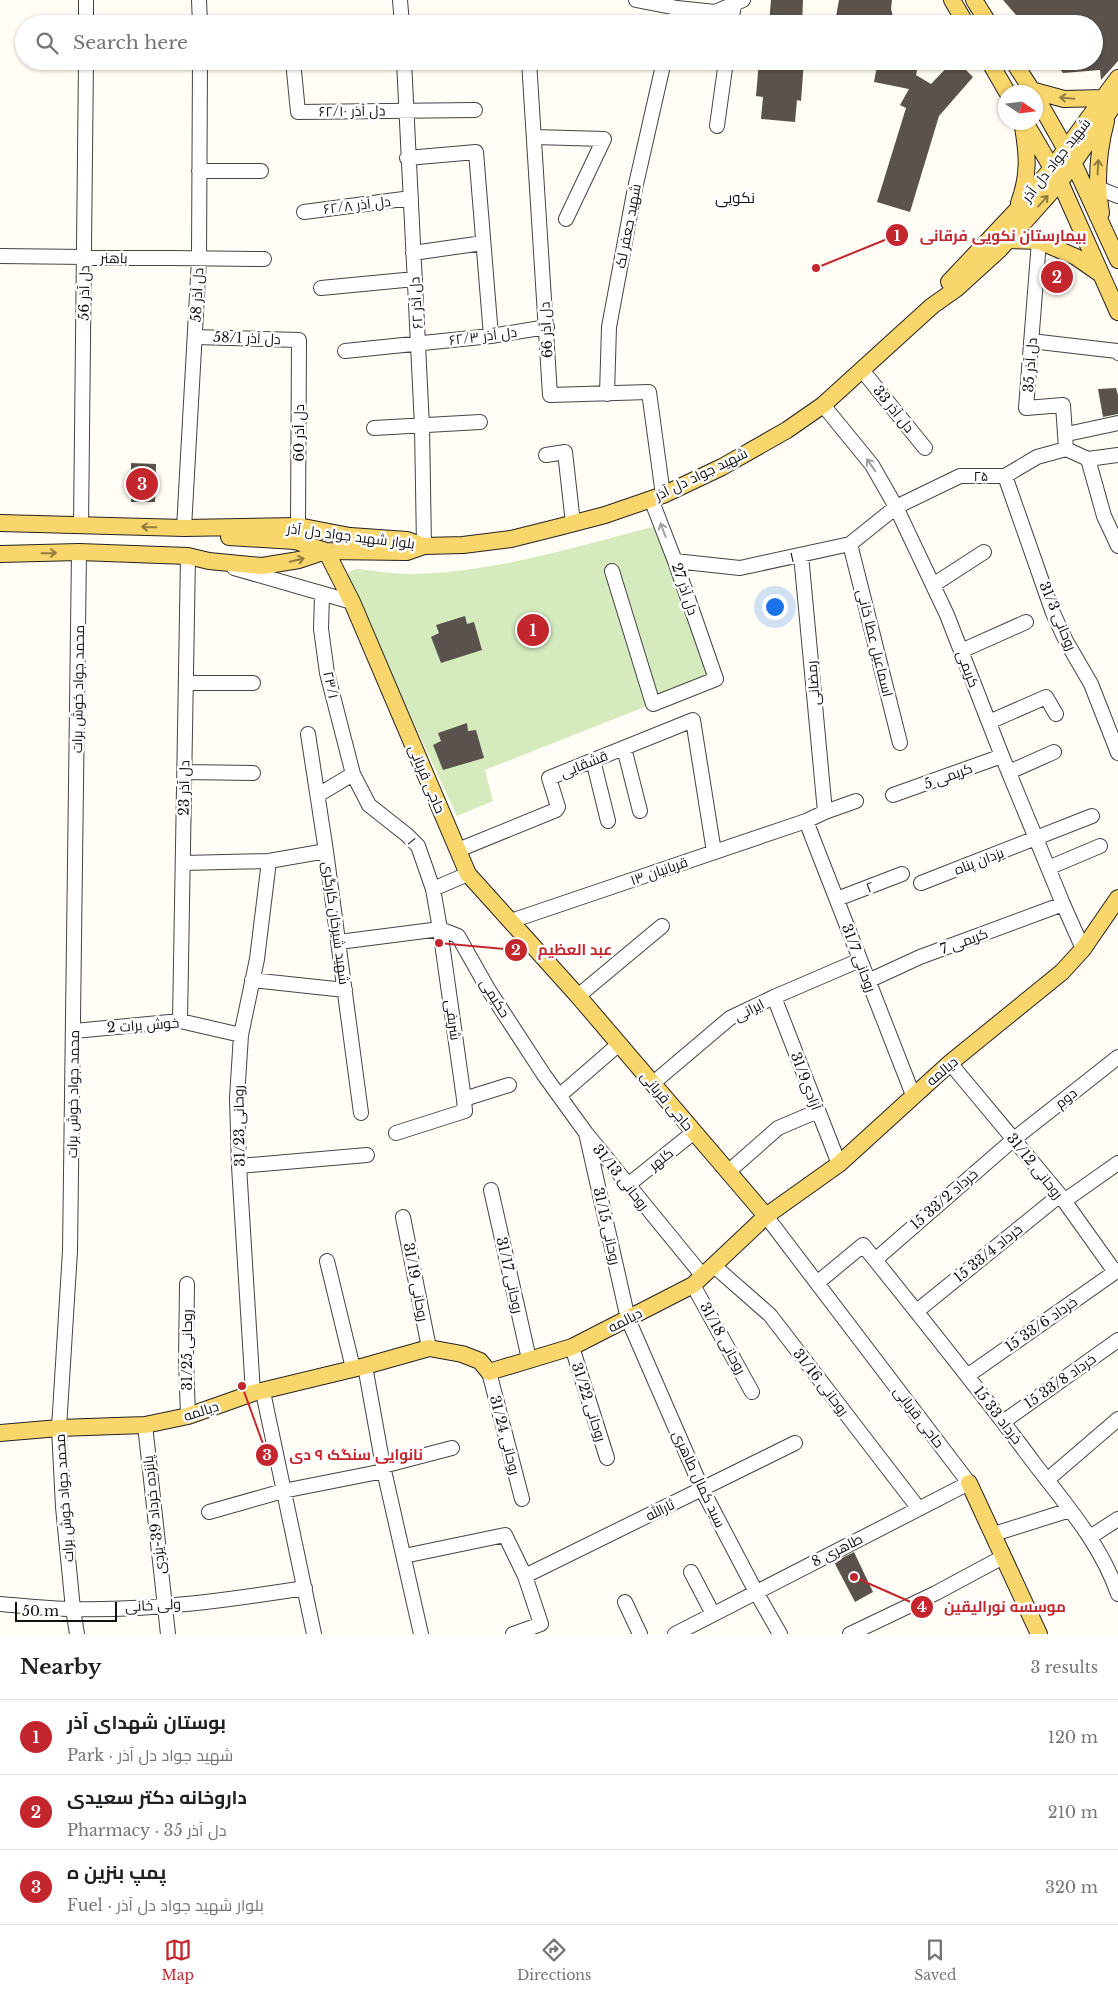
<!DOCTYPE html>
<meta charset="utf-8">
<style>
:root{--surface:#fff;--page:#f2f2f2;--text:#202124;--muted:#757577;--line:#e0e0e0;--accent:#c4262e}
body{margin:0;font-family:"Libre Baskerville",Cairo,serif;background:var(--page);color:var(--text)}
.compass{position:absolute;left:998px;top:85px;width:45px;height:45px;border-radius:50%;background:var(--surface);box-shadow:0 1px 4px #0004;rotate:103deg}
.scale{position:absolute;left:15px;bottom:12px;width:102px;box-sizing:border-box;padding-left:5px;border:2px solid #111;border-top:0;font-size:14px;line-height:18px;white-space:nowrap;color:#111;-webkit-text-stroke:4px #fff;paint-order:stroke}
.you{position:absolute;left:774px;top:606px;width:18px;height:18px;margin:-12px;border:4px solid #fff;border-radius:50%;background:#1a73e8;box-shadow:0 0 0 8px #1a73e833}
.badge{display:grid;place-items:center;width:32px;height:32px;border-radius:50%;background:var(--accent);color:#fff;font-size:16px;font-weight:700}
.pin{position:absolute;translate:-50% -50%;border:2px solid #fff;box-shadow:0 1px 5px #0006}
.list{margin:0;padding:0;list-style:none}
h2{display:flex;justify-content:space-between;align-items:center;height:65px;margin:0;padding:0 20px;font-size:21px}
h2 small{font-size:16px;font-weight:400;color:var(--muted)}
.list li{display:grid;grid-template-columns:32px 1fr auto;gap:15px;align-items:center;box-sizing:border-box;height:75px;padding:0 20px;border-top:1px solid var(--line)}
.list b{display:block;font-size:19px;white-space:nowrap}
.list p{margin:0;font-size:16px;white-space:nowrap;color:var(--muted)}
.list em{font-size:16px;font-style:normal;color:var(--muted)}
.icon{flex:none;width:28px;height:28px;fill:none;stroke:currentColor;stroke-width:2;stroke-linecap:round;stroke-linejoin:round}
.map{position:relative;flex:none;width:1118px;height:1634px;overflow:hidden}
.search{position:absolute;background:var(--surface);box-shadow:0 1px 4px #0004;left:15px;right:15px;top:15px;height:55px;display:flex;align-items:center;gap:12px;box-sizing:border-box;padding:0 18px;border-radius:28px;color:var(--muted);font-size:19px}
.sheet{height:290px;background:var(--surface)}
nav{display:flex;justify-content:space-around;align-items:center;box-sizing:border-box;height:70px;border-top:1px solid var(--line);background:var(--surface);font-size:14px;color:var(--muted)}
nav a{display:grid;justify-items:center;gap:2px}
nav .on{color:var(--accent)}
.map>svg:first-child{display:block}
.green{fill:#d5ebbd}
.building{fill:#5a524d}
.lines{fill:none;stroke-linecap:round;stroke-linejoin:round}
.minor-casing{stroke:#444;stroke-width:16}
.major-casing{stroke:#222;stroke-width:18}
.minor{stroke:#fff;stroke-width:14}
.major{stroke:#f9d66b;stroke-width:16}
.oneway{stroke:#917d42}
.oneway2{stroke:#a0a0a0}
.labels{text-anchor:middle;stroke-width:5;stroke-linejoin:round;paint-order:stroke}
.street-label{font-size:14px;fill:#111;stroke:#fff}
.neighbourhood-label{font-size:15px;fill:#111;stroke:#fff}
.leader{fill:none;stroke:#c4262e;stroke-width:2}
.callout-dot{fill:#c4262e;stroke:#fff;stroke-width:2}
.mark-label{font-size:15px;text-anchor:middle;font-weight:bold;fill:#fff}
.callout-label{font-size:15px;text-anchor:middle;font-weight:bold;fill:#c4262e;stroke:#fff;stroke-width:5;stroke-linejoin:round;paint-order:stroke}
</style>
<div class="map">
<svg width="1118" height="1634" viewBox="0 0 1118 1634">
<rect width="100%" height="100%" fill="#fffdf5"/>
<!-- green -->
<path class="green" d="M664,524L710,681L485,770L493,801L457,816L347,579L349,572L356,569C373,570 392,574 409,574C496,573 581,545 664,524Z"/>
<!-- building -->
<path class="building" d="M771,0H803L802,24H769Z
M839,0H892L891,9L895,24L835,22Z
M1003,0H1118V61L1101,80L1100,70L1063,73L1054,61H1094V24H1024Z
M759,61H804L801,101L797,100L795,122L761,119L763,97L756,96Z
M878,61H919L916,75L931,84L953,61H957L973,77L939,116L910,212L877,202L906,108L900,105L909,89L874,82Z
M1116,388L1118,395V414L1103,417L1098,389Z
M131,463L156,464L155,502H131Z
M465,616L467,624L474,622L482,650L441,663L431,637L439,633L436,625Z
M467,723L468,731L476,730L484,758L443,770L433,745L441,741L438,733Z
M854,1552L873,1592L855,1602L834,1562Z"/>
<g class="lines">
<!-- minor casing -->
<g class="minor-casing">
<path id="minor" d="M199,0L200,24
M400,0L402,24
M636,0L677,8L715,12L743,0
M86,24V0
M673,24L677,8
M731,24L734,4
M293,61L298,112L475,110
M404,61L422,426L424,546
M529,61L550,395L649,392L663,495
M717,126L726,61
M534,137L604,139L566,219
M407,158L476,152L491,336
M199,171H261
M1098,188L1118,196
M304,212L411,198
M1039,241L1026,408L1063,405L1066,449
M413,253L483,243
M0,256L264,259
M321,288L415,279
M195,337L299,340L298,526
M1031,341L1117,351L1118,353
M345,351L491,336L547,327
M862,370L925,448
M607,394L609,327L634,193L664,61
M823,405L872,465L896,507L947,615L1002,756L1063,904L1083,949
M374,428L480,422
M1067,434L1118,423
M1066,449L1088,459L1104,516L1118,546
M546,455L565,452L573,523
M1088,459L1118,455
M1005,476L1053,613L1066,641L1091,684L1118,753
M81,526L86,61
M184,528L199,259L200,61
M850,544L900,743
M801,555L825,812
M675,561L740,568L850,544L896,507L960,476H1005L1037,457L1066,449
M234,568L352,602
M612,571L653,704L716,679L675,561L651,499
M933,585L984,552
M322,594L321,629L327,673L353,774L369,805L407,835L418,846L433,889L440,929L464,1099L465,1111L396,1133
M961,651L1026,622
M186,683H253
M989,722L1046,697L1056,714
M308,734L326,851L361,1113
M624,748L640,811
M593,760L608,821
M185,772L253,773
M1009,772L1054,752
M318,795L353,774
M893,795L1002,756
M806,821L913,1095
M458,850L556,810L558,807L549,778L693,720L714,852
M183,863L269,861L326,851
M1048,868L1100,846
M921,883L1092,816
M433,889L468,874
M837,899L902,874
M511,921L806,821L825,812L856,801
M339,942L440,929L458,936L488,989L544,1075L586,1133L702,1275
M252,980L345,990
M868,981L920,957L1063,904
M578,996L662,926
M774,997L839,1164
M180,1021L188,556
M74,1031L180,1021L241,1035
M950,1063L1060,1195L1115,1272
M652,1084L730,1018L774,997L860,960
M559,1096L619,1044
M464,1099L509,1085
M586,1133L628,1319L702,1489L756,1592L780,1634
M239,1166L367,1155
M728,1172L778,1128L818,1111
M628,1185L694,1132
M491,1190L529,1359
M1064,1201L1118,1163
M403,1217L429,1348
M875,1260L1014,1139L1118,1057
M327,1261L353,1368
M713,1265L770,1315L919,1509
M817,1283L863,1245C921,1317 979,1389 1034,1463C1066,1505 1101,1544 1118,1594
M187,1284L186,1359L188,1416
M693,1285L752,1392
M917,1311L1060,1195
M572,1347L607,1458
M365,1366L383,1466L421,1634
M489,1372L522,1499
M967,1376L1118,1270
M263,1392L314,1634
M253,1393L239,1166L237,1098L241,1035L257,959L269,861
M1003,1422L1118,1340
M145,1425L168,1634
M383,1466L452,1448
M1047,1480L1118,1419
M209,1512L283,1491L384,1471
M994,1534L1070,1510
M1090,1537L1118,1519
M404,1556L505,1535L525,1576L541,1624L513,1634
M691,1572L713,1614
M525,1576L795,1443
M625,1602L640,1634
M0,1604C24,1606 48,1609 73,1609C150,1611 228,1600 305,1588
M77,1634L73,1609L63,1507L59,1428L70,1251L79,552
M675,1634L969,1483L766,1216
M850,1634L936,1593L1003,1557"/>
</g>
<!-- major casing -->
<g class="major-casing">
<path id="major" d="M952,0L966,24
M974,0L989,24
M989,61L1007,92
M1013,61L1033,92
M1031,90L1064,99L1104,98
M1036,97L1073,162L1118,260
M1025,122L1060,182L1118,312
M1019,203C1029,175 1028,157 1023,127
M1101,213C1095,181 1098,152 1106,121
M1008,240L1039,241L1076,257L1099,273
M949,282L1016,211L1052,168L1118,78
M0,523L184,528L298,526L350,536L407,540L424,546L463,545L511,539L559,527L605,515L663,495L722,467L787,430L823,405L932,306L956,289L1000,249L1060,182L1118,99
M229,537L295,541L326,551L352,602L468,874L578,996L766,1216
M0,554L79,552L188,556L209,561L262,566L299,560L326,551L407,552L424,546
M0,1433L59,1428L145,1425L188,1416L253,1393L365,1366L429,1348L462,1354L480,1361L489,1372L572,1347L693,1285L766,1216L839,1164L950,1063L1062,972L1083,949L1118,898
M969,1483L1039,1634"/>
</g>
<!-- minor -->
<use href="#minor" class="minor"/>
<!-- major -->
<use href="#major" class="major"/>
</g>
<!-- one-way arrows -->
<defs><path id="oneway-shaft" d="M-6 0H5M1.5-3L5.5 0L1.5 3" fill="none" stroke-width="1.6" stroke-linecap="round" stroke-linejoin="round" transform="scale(1.25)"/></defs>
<g class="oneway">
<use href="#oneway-shaft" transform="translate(1067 98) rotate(-175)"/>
<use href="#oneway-shaft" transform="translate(1098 167) rotate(-87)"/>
<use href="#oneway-shaft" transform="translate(1043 201) rotate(-48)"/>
<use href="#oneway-shaft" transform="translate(149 527) rotate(-179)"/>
<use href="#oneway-shaft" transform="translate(49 553) rotate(-1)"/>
<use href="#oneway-shaft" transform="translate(297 560) rotate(-13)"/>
</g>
<g class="oneway2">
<use href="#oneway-shaft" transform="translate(871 465) rotate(-125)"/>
<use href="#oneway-shaft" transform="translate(663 530) rotate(-111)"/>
</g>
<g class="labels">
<!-- street labels -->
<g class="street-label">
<text transform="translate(352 111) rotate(-1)" y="5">دل آذر ۶۲/۱۰</text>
<text transform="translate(1056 160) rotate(-52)" y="5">شهید جواد دل آذر</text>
<text transform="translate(357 205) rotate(-7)" y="5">دل آذر ۶۲/۸</text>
<text transform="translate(628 226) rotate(-79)" y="5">شهید جعفر لک</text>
<text transform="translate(114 258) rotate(1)" y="5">باهنر</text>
<text transform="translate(84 293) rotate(-89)" y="5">دل آذر 56</text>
<text transform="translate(197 295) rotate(-87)" y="5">دل آذر 58</text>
<text transform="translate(416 303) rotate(-94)" y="5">دل آذر ۶۲</text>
<text transform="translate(546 330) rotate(-93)" y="5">دل آذر 66</text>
<text transform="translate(483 336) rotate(-7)" y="5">دل آذر ۶۲/۳</text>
<text transform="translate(247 338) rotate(2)" y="5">دل آذر 58/1</text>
<text transform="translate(1030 365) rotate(-86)" y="5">دل آذر 35</text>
<text transform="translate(894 409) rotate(51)" y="5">دل آذر 33</text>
<text transform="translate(299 433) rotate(-90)" y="5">دل آذر 60</text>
<text transform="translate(701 474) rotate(-26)" y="5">شهید جواد دل آذر</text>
<text x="981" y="481">۲۵</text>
<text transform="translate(351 536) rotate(7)" y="5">بلوار شهید جواد دل آذر</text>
<text transform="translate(792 557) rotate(-13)" y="5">۱</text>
<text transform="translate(685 589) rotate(71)" y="5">دل آذر 27</text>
<text transform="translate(1058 616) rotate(67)" y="5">روحانی 31/3</text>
<text transform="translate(875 643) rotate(76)" y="5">اسماعیل عطا خانی</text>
<text transform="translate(968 669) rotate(69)" y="5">کریمی</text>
<text transform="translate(813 683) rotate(-95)" y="5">رمضانی</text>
<text transform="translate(331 685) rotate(78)" y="5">۲۳/۱</text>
<text transform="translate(78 689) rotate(-89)" y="5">محمد جواد خوش برات</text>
<text transform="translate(584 764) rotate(-22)" y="5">قشقایی</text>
<text transform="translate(948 776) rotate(-20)" y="5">کریمی 5</text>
<text transform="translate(427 779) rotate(67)" y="5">حاجی قربانی</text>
<text transform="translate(184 788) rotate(-89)" y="5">دل آذر 23</text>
<text transform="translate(412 841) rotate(51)" y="5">۱</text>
<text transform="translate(979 861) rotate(-21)" y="5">یزدان پناه</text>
<text transform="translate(659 871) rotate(-19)" y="5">۱۳ قربانیان</text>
<text transform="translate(870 887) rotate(-21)" y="5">۲</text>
<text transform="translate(336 923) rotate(82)" y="5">شهید شیرخان کارگری</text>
<text transform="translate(964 941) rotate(-20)" y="5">کریمی 7</text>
<text transform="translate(859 958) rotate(69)" y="5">روحانی 31/7</text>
<text transform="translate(495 998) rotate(58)" y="5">حکیمی</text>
<text transform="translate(749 1010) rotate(-27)" y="5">ایرانی</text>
<text transform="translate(453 1020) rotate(82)" y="5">شریفی</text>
<text transform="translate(143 1025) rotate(-4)" y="5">خوش برات 2</text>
<text transform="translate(942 1071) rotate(-40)" y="5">دیالمه</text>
<text transform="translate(806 1081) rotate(69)" y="5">آزادی31/9</text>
<text transform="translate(73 1094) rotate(-89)" y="5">محمد جواد خوش برات</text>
<text transform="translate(1066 1098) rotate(-38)" y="5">دوم</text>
<text transform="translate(667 1101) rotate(50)" y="5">حاجی قربانی</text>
<text transform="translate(239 1126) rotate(-91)" y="5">روحانی 31/23</text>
<text transform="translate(661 1159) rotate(-38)" y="5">کلهر</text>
<text transform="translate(1035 1166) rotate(51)" y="5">روحانی 31/12</text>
<text transform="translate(621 1177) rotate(51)" y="5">روحانی 31/13</text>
<text transform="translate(944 1199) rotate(-41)" y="5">15 خرداد 33/2</text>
<text transform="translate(607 1226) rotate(77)" y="5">روحانی 31/15</text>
<text transform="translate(988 1253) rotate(-39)" y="5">15 خرداد 33/4</text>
<text transform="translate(510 1275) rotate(77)" y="5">روحانی 31/17</text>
<text transform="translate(416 1282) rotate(79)" y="5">روحانی 31/19</text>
<text transform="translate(625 1320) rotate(-27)" y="5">دیالمه</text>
<text transform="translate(1041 1324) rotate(-35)" y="5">15 خرداد 33/6</text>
<text transform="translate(723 1338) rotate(61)" y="5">روحانی 31/18</text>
<text transform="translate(187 1350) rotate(-90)" y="5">روحانی 31/25</text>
<text transform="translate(1060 1381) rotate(-35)" y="5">15 خرداد 33/8</text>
<text transform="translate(821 1382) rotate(52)" y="5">روحانی 31/16</text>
<text transform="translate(589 1402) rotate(72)" y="5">روحانی 31/22</text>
<text transform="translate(201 1411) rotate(-18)" y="5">دیالمه</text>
<text transform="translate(998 1415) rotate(52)" y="5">15 خرداد 33</text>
<text transform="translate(919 1417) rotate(53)" y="5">حاجی قربانی</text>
<text transform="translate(505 1435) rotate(75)" y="5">روحانی 31/24</text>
<text transform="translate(699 1479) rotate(65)" y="5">سید کمال طاهری</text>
<text transform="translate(64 1498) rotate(-94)" y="5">محمد جواد خوش برات</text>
<text transform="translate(660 1510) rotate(-26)" y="5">ثارالله</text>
<text transform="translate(154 1515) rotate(-96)" y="5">پانزده خرداد 39-یزدی</text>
<text transform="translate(837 1550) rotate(-27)" y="5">طاهری 8</text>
<text transform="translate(153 1605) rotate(-3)" y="5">ولی خانی</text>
</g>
<!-- neighbourhood labels -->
<g class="neighbourhood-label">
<text x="735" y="203">نکویی</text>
</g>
</g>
<!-- callouts -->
<path class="leader" d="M816 268L897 235M439 943L516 950M242 1386L267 1455M854 1577L922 1607"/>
<g class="callout-dot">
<circle cx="816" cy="268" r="5"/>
<circle cx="439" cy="943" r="5"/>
<circle cx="242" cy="1386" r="5"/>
<circle cx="854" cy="1577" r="5"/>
<circle cx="897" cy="235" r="12"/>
<circle cx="516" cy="950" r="12"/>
<circle cx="267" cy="1455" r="12"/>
<circle cx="922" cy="1607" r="12"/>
</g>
<g class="mark-label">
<text x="897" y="241">1</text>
<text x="516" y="955">2</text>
<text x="267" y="1460">3</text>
<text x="922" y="1612">4</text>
</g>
<g class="callout-label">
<text x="1003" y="241">بیمارستان نکویی فرقانی</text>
<text x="575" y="955">عبد العظيم</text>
<text x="356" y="1460">نانوایی سنگک ۹ دی</text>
<text x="1005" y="1612">موسسه نورالیقین</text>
</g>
</svg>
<svg class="compass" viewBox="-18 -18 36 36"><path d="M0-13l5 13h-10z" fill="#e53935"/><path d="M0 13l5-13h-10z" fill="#757577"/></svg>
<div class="scale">50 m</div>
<div class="you"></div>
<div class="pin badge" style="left:533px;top:630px">1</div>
<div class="pin badge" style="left:1057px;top:277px">2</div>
<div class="pin badge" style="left:142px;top:484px">3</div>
<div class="search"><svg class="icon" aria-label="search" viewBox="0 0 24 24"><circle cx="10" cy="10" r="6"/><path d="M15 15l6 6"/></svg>Search here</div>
</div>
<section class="sheet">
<h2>Nearby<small>3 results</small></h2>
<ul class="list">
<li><span class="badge">1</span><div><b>بوستان شهدای آذر</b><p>Park · شهید جواد دل آذر</p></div><em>120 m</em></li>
<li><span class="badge">2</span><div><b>داروخانه دکتر سعیدی</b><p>Pharmacy · دل آذر 35</p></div><em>210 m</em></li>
<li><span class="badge">3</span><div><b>پمپ بنزین ه</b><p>Fuel · بلوار شهید جواد دل آذر</p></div><em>320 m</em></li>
</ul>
</section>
<nav>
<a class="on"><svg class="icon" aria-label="map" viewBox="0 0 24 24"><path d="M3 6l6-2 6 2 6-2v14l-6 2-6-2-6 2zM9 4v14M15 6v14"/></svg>Map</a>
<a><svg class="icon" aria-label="directions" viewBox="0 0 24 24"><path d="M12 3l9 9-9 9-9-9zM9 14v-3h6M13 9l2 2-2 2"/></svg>Directions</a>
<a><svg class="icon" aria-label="saved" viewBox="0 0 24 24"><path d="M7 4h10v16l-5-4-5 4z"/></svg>Saved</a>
</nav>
